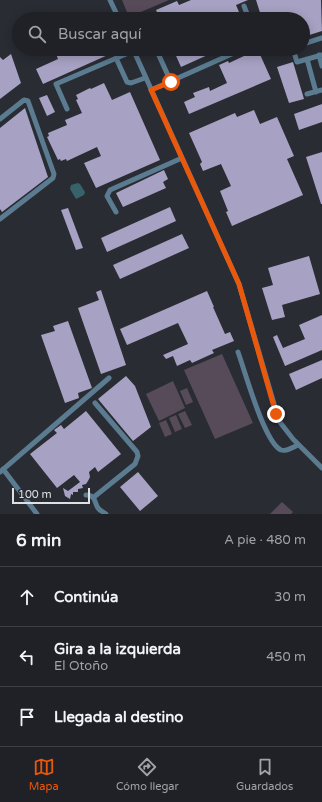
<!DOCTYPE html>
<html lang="es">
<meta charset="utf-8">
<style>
:root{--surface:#1f2126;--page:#2c2e32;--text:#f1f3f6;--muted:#a1a3a7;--line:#3c3e43;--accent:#ea580c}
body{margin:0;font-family:"Varela Round",sans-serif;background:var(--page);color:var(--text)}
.scale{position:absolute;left:12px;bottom:10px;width:78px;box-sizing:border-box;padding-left:4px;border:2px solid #dee0e4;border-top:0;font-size:11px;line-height:14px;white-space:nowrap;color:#dee0e4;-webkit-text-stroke:3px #292c33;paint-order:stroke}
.stop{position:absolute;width:12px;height:12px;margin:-9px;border:3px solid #ea580c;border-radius:50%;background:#fff}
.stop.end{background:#ea580c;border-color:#fff;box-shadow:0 1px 4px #0008}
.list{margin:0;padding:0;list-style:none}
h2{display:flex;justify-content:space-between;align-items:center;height:52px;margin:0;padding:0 16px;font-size:17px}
h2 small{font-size:13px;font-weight:400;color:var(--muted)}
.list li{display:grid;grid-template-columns:26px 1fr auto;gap:12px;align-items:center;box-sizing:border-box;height:60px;padding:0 16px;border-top:1px solid var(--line)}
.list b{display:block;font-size:15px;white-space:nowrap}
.list p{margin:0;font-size:13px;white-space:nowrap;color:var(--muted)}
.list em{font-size:13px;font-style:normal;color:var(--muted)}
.icon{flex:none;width:22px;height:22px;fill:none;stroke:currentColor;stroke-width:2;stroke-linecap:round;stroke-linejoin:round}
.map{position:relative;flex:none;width:322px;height:514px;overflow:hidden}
.search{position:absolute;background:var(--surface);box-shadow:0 2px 10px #0003;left:12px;right:12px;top:12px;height:44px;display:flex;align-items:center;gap:10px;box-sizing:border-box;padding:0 14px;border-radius:22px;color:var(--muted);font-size:15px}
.sheet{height:232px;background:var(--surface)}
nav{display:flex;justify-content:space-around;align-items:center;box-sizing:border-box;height:56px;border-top:1px solid var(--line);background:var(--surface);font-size:11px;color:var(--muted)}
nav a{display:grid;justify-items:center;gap:2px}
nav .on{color:var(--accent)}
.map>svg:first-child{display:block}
.green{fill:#574b5a}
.water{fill:#386269}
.building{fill:#a7a2c3}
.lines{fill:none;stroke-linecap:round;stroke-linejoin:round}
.minor{stroke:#5b7b90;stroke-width:5}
.route{stroke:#ea580c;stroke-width:5}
</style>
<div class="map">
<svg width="322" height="514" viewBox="0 0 322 514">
<rect width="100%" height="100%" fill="#292c33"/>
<!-- green -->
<path class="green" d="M122,0H169L129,17Z
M222,354L253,423L215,439L184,370Z
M173,381L185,408L159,421L146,394Z
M187,388L193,402L186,405L180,391Z
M185,411L192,425L185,428L178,414Z
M176,415L182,429L175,432L169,418Z
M166,420L172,434L165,437L159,423Z
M282,502L293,512L291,514H270Z"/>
<!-- water -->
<path class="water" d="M78,183L80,184L85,192L84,195L76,199L70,189L71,185Z"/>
<!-- building -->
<path class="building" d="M191,0H248L236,5L242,19H160L156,10L177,1L179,5Z
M256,0H321L322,31L303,37V19H262Z
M66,49H69L71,53L80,49H108L110,54L43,84L36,69L58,59L56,54Z
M173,49H221L181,67Z
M251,50L252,53L258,50L271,79L189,114L184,102L195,97L193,93L209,87L210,91L227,83L219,65L228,61L229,63L246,55L245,53Z
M11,54L21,83L0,99V57L3,60Z
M293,62L304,99L289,103L277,67Z
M104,83L112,100L130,92L160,160L96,188L84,163L101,156L97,147L67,161L66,159L61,161L60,159L58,160L47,137L49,136L48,133L67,125L65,120L82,113L76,100L78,99L76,95L90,88L91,89Z
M47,95L55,112L47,116L39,98Z
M322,104V122L299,130L294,114Z
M25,108L48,177L2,212L0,209V128Z
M254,110L260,124L277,117L294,156L287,159L303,195L232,226L226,212L228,211L220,191L231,186L221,164L203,171L200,164L202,162L189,133L235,113L237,117Z
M322,152V204H321L306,157Z
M164,170L168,179L163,182L166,188L123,207L116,193Z
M170,207L176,221L107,252L101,238Z
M68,208L83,248L76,250L61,210Z
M182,234L189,248L120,279L113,265Z
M309,256L320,294L282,305L285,317L272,320L262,288L273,285L268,268Z
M101,290L126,365L101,374L78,308L99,300L96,292Z
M207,291L214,307H213L225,334L230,332L234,341L212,350L214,353L192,363L190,360L177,366L173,356L166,359L163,355L188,344L178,323L127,345L120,329Z
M322,315V350L285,366L273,337L277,335L283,348L305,339L299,325Z
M68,321L92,388L78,393L79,398L65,403L41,335L55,331L53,326Z
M322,360V378L296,390L289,374Z
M126,376L135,386L151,427L133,441L98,399Z
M86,411L121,454L98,472L95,467L89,472L90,477L88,481L86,484L82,485L83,488L78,489V492H73V495L71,494L70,499L65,496L63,488L68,491L80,482L74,475L57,488L30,454L57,433L54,430L61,425L64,429Z
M138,472L158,496L140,511L120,487Z"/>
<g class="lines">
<!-- minor -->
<path class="minor" d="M110,0L119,19
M244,6L249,19
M303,44L322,38
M133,49L239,284L279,421L293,439L322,468
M156,49L171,82
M293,49L297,62L322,55
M319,55L322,66
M116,58L127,82L131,83L145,78
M307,59L316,92
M151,90L234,53L240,49
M307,94L322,90
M67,109L56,84L133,51
M0,119L24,100L28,101L54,174L53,178L0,219
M116,212L107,196L110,190L182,158
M238,352C245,371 264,442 281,450C287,452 293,447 298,445
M3,469L37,514
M0,472L109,378
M86,495C96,495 94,502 98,508C100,511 104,512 106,514
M94,497L135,464L138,456L137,452L95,403"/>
</g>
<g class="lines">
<!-- route -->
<path class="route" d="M171,82L151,90L239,284L276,414"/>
</g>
</svg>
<div class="scale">100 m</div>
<div class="stop" style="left:171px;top:82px"></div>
<div class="stop end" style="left:276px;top:414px"></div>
<div class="search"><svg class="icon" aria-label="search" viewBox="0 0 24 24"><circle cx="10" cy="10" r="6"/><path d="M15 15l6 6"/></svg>Buscar aquí</div>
</div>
<section class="sheet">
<h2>6 min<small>A pie · 480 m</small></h2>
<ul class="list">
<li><svg class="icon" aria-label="ahead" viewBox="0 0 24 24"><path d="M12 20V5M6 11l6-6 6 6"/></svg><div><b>Continúa</b></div><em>30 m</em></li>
<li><svg class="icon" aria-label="left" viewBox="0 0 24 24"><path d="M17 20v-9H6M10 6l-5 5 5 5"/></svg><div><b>Gira a la izquierda</b><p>El Otoño</p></div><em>450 m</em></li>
<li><svg class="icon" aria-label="arrive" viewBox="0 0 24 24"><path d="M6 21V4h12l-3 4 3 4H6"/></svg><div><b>Llegada al destino</b></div></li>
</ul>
</section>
<nav>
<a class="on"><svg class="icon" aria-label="map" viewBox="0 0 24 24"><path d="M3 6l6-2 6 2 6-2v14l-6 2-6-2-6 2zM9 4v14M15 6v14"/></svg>Mapa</a>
<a><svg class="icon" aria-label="directions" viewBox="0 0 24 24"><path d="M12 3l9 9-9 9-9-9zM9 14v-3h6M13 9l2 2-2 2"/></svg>Cómo llegar</a>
<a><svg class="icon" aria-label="saved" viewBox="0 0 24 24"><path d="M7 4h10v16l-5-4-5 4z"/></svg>Guardados</a>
</nav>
